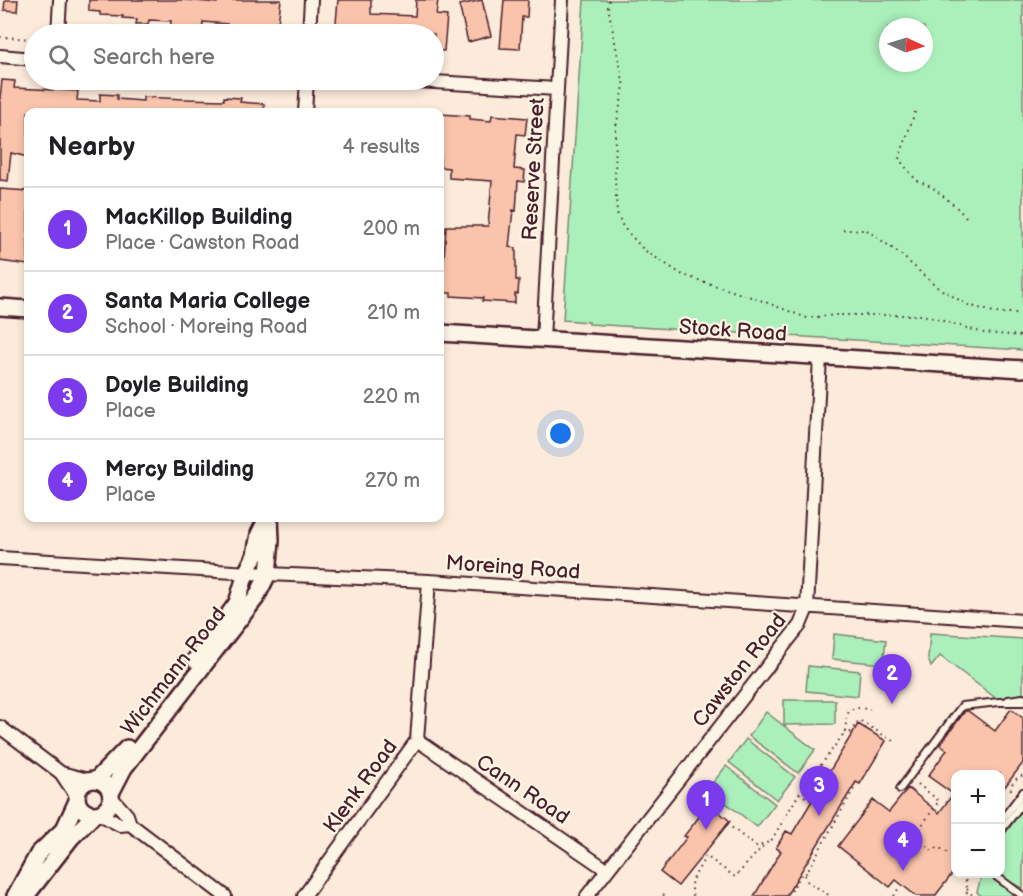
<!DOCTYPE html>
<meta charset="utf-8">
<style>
:root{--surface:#fff;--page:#f2f2f2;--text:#202124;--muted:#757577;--line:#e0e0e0;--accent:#7c3aed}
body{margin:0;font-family:"Balsamiq Sans",sans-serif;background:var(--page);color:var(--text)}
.controls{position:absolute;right:18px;bottom:18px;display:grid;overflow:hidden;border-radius:12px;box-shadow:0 3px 9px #0003}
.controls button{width:54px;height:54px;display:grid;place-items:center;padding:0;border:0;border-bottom:2px solid var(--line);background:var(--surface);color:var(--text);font:30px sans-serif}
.compass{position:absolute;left:879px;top:18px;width:54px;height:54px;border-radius:50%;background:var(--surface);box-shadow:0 3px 9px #0003;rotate:94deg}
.you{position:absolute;left:561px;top:434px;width:21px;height:21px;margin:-15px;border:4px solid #fff;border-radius:50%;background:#1a73e8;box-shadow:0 0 0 9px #1a73e833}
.badge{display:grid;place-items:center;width:39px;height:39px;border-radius:50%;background:var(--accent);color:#fff;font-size:20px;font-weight:700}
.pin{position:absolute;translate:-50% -50px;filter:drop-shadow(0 2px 3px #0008)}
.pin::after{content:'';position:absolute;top:32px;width:21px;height:18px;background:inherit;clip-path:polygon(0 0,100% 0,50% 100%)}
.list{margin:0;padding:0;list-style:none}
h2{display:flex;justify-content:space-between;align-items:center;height:78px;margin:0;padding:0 24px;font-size:26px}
h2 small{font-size:20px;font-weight:400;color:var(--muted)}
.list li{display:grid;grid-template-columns:39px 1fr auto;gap:18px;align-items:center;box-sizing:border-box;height:84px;padding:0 24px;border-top:2px solid var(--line)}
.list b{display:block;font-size:22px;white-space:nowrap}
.list p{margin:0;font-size:20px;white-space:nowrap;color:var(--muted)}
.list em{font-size:20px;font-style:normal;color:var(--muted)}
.icon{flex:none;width:33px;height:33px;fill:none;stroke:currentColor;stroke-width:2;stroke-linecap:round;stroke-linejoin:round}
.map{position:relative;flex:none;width:1023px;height:896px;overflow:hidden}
.search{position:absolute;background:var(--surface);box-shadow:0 3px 9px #0003;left:24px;top:24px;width:420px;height:66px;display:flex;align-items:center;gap:15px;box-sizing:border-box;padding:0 21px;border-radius:33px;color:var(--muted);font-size:22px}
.panel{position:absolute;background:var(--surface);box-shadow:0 3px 9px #0003;left:24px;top:108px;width:420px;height:414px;border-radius:12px}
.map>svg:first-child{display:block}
.green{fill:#abf0bb;stroke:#7a8873;stroke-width:1.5;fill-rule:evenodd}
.building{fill:#fac4ac;stroke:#4a1f2b;stroke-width:1.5}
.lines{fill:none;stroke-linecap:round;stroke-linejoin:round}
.service-casing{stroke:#4a1f2b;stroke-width:10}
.minor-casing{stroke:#4a1f2b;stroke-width:16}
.tertiary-casing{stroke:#4a1f2b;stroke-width:20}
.path{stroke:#4a1f2b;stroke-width:2;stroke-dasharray:1.5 4.5;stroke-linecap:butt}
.service{stroke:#fcf5e5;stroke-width:6}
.minor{stroke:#fcf5e5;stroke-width:12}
.tertiary{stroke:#fcf5e5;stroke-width:15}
.labels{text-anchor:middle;stroke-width:4.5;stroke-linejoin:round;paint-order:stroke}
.street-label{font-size:21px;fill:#4a1f2b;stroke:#fcf5e5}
</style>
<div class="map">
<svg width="1023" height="896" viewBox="0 0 1023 896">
<rect width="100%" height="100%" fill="#fcebda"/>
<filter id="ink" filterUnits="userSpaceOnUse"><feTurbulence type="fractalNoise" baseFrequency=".0167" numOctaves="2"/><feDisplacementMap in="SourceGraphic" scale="12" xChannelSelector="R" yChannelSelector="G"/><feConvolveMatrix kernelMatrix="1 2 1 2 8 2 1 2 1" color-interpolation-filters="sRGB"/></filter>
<g filter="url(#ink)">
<!-- green -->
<path class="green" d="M584,0H1023V350L589,324V322L563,320ZM888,27H924V63H888Z
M930,633L1023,639V695L997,699L940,656L931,667L928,659Z
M834,634L886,640L883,664L832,659Z
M808,666L860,671L858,696L806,691Z
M784,700H835V724L784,725Z
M766,712L815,750L798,773L749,736Z
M746,739L795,777L777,800L729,762Z
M726,766L775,804L757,827L708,789Z
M1023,809V888L1007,881L1000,874L1001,839Z
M981,877L993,879L1015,896H981L977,892Z"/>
<!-- building -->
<path class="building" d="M5,0H18L17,11L4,10Z
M89,0H186L217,3V0H281L277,31L243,29V34H226L227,24L203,22L202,34H170L171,21L149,20L148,24H136L137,19L122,18L123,16L100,15V12L89,11Z
M338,0H371V14L415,16L416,0H438L436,15L447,16L444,51L434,50V34H335Z
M482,0L491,36L468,42L459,5Z
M504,0H528L527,17H522L520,49L500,48Z
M2,80L15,81L14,88L78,91L77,100L100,101V94L117,95V99L143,101V97L185,99L224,100V97L241,98L240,102L264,104V112H28V157L11,153L8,181L0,180V98Z
M440,114L470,116V119L491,121L492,115L527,118L525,135L517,134L514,169L525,170L524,182L518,181L516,211L513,210L509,247L516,248V280H519L518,294H515V303L482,301L483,298L451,296V293H442L446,226H488L492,181L449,178V168L440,167Z
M0,189L28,191V265L0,261Z
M1011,709L1023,718V763L1000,793V774H956V869L935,896H916L896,880L890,887L838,846L873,800L889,812L908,788L939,813L953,794L928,776L947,750L940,745L965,711H968L995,731Z
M858,724L886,741L860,784L856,782L786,896H754L781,851L776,848L786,831L792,834Z
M709,804L730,821L678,886L660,872L687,837L684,836Z"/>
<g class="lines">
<!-- service casing -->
<g class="service-casing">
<path id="service" d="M1008,700L1023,698
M900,789L962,706L999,702H1023
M1000,822L1023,792
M1000,832L1023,802
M993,874L1023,896"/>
</g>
<!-- minor casing -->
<g class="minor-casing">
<path id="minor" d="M58,34L60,0
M309,34L311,0
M0,56L34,59
M399,80L557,89
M305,112L307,80
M543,339L562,0
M0,558L268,574L429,581L1023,621
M0,727L61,773L77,797
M417,740L607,870
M61,773L88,780
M111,797L127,815L130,824L225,896
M98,813L120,825L130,824
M304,896L417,740L429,581
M587,896L800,625L807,608L820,357"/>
</g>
<!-- tertiary casing -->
<g class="tertiary-casing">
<path id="tertiary" d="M0,307L28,309
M440,333L1023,369
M195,660L237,603L246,573L255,555L259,534L267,518
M77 797a17 17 0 1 1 34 0a17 17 0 1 1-34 0Z
M96,780L127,748
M111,793L124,768L256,598L268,574L271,540L270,518
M15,896L38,854L64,829L77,801
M26,896L71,838L95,814"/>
</g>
<!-- path -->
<path class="path" d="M609,0L608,7L624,86L616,127L615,182L617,213L623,227L644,250L683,275L760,300L807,318L836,315H923L984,333L1023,336
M0,37L34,39
M915,112L899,159L916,180L933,188L953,204L969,220
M843,230H867L899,253L937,287L968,305L997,313H1023
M845,732L849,734L859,720L893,741
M918,784L939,801L920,828L921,834L917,839L933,851L938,847L956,858
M1011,790C1010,784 1017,776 1023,776
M799,793L812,801
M727,824L757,847L771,841L806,782L815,773L845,732L847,715L850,710L856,708L870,709
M965,874L967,896
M805,875L807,881L830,896
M967,889L973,896
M663,895L665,896
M693,896L691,882L706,856L735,877L764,845
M788,896L801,875H805L856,785
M894,896L900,886"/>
<!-- service -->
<use href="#service" class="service"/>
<!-- minor -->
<use href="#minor" class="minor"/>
<!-- tertiary -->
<use href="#tertiary" class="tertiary"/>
</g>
</g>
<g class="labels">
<!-- street labels -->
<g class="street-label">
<text transform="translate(533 169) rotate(-87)" y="7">Reserve Street</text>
<text transform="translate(733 330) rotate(4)" y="7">Stock Road</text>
<text transform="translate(513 567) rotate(4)" y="7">Moreing Road</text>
<text transform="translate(739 670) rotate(-52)" y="7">Cawston Road</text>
<text transform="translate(173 671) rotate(-52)" y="7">Wichmann Road</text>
<text transform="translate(360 786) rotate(-54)" y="7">Klenk Road</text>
<text transform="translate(523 789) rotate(34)" y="7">Cann Road</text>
</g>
</g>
</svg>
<div class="controls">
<button>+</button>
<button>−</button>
</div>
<svg class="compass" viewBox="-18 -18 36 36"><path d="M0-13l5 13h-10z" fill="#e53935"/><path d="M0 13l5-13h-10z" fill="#757577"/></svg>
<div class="you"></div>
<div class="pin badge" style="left:706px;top:830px">1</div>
<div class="pin badge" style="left:892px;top:704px">2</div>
<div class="pin badge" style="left:819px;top:816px">3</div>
<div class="pin badge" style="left:903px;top:871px">4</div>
<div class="search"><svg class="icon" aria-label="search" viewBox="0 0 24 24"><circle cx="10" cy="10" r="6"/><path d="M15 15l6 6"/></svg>Search here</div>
<section class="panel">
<h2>Nearby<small>4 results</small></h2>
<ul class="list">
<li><span class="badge">1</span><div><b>MacKillop Building</b><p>Place · Cawston Road</p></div><em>200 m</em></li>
<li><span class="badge">2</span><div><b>Santa Maria College</b><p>School · Moreing Road</p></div><em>210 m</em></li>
<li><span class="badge">3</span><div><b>Doyle Building</b><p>Place</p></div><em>220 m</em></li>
<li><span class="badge">4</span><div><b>Mercy Building</b><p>Place</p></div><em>270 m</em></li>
</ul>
</section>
</div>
